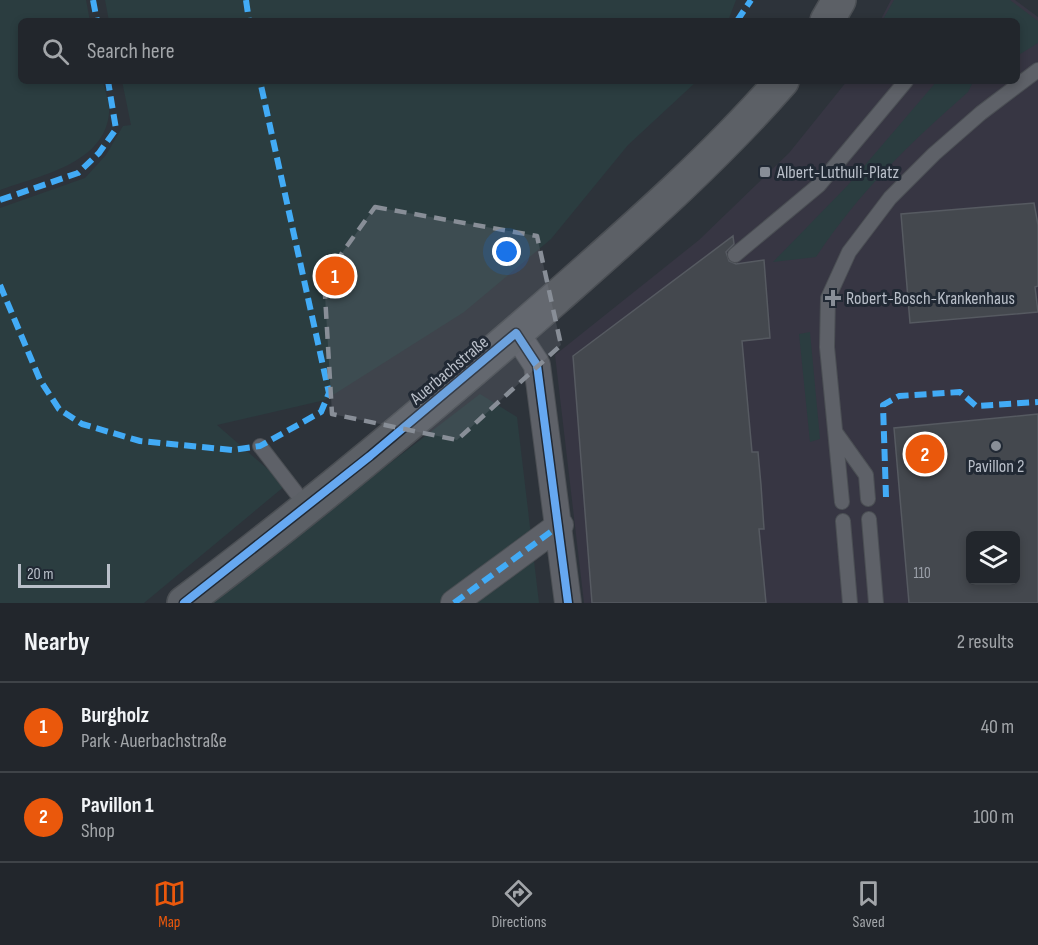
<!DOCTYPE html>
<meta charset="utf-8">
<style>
:root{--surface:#22262c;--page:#2a2e34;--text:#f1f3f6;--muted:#a2a5a9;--line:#3f4348;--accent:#ea580c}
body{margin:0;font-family:"Sofia Sans Condensed",sans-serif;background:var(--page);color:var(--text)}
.controls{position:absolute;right:18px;bottom:18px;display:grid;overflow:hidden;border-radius:9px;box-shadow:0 3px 9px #0003}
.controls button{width:54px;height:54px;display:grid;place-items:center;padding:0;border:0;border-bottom:2px solid var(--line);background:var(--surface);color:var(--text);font:30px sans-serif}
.scale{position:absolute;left:18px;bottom:15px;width:92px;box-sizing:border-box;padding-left:6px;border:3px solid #b9bfc9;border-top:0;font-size:16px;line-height:21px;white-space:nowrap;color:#b9bfc9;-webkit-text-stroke:4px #212934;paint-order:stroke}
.you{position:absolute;left:507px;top:252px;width:21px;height:21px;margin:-15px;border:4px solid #fff;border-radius:50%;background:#1a73e8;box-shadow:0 0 0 9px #1a73e833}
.badge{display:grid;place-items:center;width:39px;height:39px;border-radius:50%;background:var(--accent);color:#fff;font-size:20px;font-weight:700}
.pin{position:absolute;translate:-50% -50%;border:3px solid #fff;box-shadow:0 2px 6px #0006}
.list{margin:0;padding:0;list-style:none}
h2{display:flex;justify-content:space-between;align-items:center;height:78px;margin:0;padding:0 24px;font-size:26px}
h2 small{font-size:20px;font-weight:400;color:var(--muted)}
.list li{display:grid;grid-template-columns:39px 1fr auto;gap:18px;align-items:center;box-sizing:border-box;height:90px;padding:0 24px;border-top:2px solid var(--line)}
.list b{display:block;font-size:22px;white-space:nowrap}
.list p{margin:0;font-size:20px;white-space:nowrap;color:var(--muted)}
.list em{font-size:20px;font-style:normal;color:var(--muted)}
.icon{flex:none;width:33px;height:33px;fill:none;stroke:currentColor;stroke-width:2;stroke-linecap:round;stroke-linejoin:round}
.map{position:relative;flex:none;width:1038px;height:603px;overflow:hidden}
.search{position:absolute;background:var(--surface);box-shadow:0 3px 9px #0003;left:18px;right:18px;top:18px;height:66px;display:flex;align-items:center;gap:15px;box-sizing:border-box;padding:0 21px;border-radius:9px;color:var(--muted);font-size:22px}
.sheet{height:258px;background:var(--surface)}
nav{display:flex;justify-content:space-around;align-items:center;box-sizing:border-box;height:84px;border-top:2px solid var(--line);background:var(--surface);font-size:16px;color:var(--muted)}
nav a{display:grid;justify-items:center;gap:3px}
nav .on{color:var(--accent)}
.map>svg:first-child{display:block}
.medical{fill:#373643;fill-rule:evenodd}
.green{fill:#2b3d40}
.building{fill:#44484e;stroke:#565a61;stroke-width:1.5;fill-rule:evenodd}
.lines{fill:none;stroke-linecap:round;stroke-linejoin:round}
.lane-casing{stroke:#4b4f54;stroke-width:16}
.street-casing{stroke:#4b4f54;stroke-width:28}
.secondary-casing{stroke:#4b4f54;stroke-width:36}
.lane{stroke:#5e6168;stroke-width:14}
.street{stroke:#5e6168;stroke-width:26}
.secondary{stroke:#5c6066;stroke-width:33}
.quiet{stroke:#42abf6;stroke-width:6;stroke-dasharray:12 6;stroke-linecap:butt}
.cycleway-casing{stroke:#212934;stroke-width:11}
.cycleway{stroke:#66a8f1;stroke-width:8}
.marked{fill:#888e97;fill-opacity:0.2;stroke:#888e97;stroke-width:4.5;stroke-dasharray:12 8;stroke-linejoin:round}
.poi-dot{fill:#888e97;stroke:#212934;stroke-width:2}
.labels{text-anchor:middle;stroke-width:6;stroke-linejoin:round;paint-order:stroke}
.number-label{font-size:15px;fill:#9ca1aa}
.poi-label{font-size:18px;fill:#b9bfc9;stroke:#212934;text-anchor:start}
.street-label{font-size:18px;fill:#b9bfc9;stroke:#212934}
</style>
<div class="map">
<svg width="1038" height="603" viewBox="0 0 1038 603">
<rect width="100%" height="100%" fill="#2d333a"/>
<!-- medical -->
<path class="medical" d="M891,0H1015L1038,17V603H584L555,355L699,240L789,153L847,81H1017V21H880ZM970,536H1016V580H970Z"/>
<!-- green -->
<path class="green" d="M0,0H86L90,21H21V81H103C105,91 110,103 109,113C105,164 38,176 0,190Z
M105,0H736L728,21H109Z
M894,0H1010L1038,21V43L1017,56V21H882Z
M122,81H697L628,145L551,239L464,312L325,400L217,425L286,485L144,603H0V208L85,178L106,155L123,126L131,125Z
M937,81H968L972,84L968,92C909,144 860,191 816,257L773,262L848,185Z
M810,332L820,439L810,442L799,334Z
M480,394L517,417L539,603H208Z"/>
<!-- building -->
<path class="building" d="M1034,203L1038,225V286L1035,287L1038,312L910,323L901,214Z
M733,236L734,244L726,252L729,261L736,264L764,260L770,338L742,341L752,452H758L761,485L764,529H759L766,603H592L573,356Z
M1038,414V603H909L894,428ZM970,536H1016V580H970Z"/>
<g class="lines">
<!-- lane casing -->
<g class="lane-casing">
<path id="lane" d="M735,255L819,185L906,81
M836,433L866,475L868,499
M260,446L307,507
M842,502L827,347L828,298L849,252L890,198L934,154L981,113L1038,70
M869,519L876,603
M843,521L850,603"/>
</g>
<!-- street casing -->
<g class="street-casing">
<path id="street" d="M516,333L537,365L568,603
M454,603L560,525"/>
</g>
<!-- secondary casing -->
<g class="secondary-casing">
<path id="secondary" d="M827,21L839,0
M184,603C312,507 435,404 556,298C634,229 713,160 782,81"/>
</g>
<!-- lane -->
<use href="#lane" class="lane"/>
<!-- street -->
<use href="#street" class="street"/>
<!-- secondary -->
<use href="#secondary" class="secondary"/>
<!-- quiet -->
<path class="quiet" d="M93,0L97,21
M246,0L249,21
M737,21L751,0
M0,200L78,173L99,153L116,129L108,81
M0,285L40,380L59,409L82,424L140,441L232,450L260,446L321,412L329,393L260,81
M886,497L883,405L899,396L960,392L976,406L1038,402
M454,603L560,525"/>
<!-- cycleway casing -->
<g class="cycleway-casing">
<path id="cycleway" d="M184,603L370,456L516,333L537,365L568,603"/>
</g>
<!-- cycleway -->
<use href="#cycleway" class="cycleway"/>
</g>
<!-- marked area -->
<path class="marked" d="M375,207L537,236L561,345L457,440L332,414L324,278Z"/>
<!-- markers -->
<g class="poi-dot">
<rect x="759" y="166" width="12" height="12" rx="3"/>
<path d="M830 289h6v6h6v6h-6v6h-6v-6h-6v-6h6z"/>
<circle cx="996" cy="446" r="6"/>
</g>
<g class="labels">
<!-- number labels -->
<g class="number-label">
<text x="922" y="578">110</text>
</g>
<!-- poi labels -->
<g class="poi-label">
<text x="777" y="178">Albert-Luthuli-Platz</text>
<text x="846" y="304">Robert-Bosch-Krankenhaus</text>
<text x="996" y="472" text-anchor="middle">Pavillon 2</text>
</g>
<!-- street labels -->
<g class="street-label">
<text transform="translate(449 370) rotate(-40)" y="6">Auerbachstraße</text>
</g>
</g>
</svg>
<div class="controls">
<button><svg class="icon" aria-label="layers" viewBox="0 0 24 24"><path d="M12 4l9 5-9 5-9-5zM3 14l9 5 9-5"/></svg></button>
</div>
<div class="scale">20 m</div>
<div class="you"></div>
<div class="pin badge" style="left:335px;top:276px">1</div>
<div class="pin badge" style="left:925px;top:454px">2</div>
<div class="search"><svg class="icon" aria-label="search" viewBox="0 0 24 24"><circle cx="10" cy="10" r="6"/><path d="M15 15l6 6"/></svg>Search here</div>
</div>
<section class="sheet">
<h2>Nearby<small>2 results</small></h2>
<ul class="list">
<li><span class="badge">1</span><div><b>Burgholz</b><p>Park · Auerbachstraße</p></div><em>40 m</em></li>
<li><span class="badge">2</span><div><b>Pavillon 1</b><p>Shop</p></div><em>100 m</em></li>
</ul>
</section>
<nav>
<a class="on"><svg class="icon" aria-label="map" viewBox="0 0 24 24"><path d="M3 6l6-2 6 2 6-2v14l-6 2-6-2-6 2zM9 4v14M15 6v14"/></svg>Map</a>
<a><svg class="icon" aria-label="directions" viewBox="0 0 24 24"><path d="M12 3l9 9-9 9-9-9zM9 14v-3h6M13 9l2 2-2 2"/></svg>Directions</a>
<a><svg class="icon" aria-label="saved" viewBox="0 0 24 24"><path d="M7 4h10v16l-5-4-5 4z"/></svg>Saved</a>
</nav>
